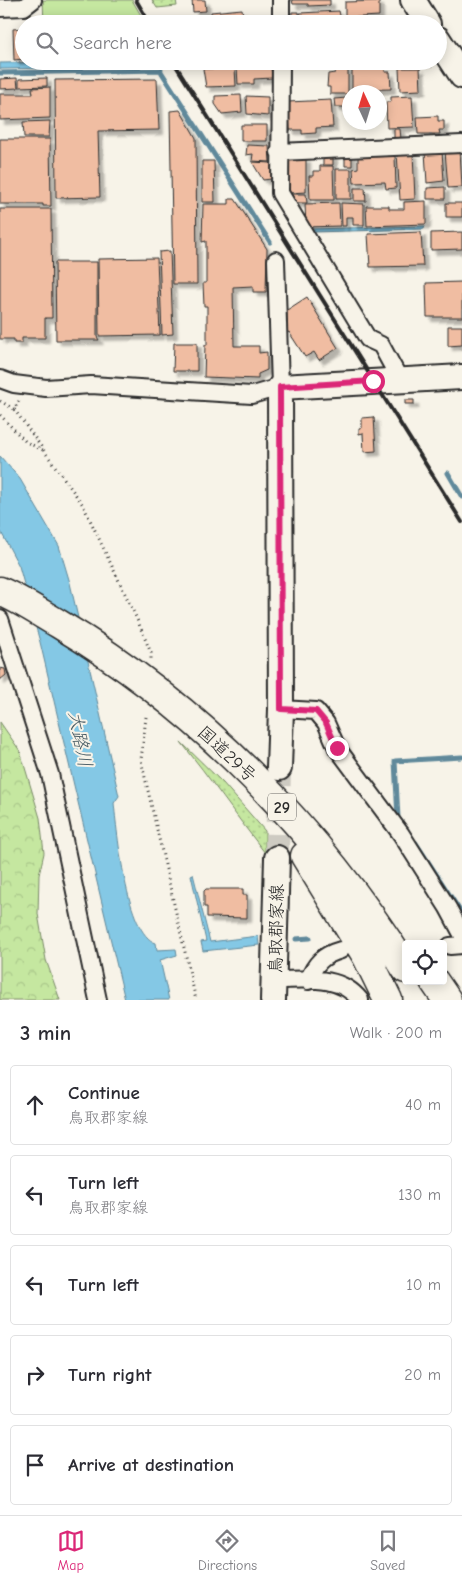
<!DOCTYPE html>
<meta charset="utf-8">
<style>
:root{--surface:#fff;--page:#f7f7f7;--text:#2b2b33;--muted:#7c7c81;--line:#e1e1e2;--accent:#db2777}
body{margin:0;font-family:"Comic Neue","Klee One",sans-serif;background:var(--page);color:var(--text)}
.controls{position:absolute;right:15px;bottom:15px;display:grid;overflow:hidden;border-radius:5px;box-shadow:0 2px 12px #0003}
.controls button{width:45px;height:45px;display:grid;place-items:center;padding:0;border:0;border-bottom:1px solid var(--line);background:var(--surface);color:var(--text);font:25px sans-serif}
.compass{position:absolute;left:342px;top:85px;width:45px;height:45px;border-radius:50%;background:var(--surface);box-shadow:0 2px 12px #0003;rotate:356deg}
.stop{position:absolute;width:15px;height:15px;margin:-11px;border:4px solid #db2777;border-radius:50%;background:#fff}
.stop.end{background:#db2777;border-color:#fff;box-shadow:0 1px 5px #0008}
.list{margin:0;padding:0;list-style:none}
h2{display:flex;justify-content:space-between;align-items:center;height:65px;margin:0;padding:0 20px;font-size:21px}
h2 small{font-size:16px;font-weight:400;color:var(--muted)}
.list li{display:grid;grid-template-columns:32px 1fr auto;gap:15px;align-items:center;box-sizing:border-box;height:80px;margin:0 10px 10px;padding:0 10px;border:1px solid var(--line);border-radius:5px}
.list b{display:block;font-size:19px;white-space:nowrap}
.list p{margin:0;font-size:16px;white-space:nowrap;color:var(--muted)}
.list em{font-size:16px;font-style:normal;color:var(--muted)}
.icon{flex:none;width:28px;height:28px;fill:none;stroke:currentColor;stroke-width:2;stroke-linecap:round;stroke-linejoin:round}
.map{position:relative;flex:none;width:462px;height:1000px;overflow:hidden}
.search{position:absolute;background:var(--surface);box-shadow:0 2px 12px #0003;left:15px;right:15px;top:15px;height:55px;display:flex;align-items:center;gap:12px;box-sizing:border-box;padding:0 18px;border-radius:28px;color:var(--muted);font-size:19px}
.sheet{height:515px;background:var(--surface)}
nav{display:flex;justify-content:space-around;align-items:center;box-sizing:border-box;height:70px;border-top:1px solid var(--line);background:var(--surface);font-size:14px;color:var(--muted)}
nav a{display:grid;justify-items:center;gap:2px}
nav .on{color:var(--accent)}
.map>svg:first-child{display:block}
.grass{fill:url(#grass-dots);stroke:#788966}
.forest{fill:url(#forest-crowns);stroke:#788966}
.park{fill:#c5e7a0;stroke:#788966}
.water{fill:#84c8e5;stroke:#60899b}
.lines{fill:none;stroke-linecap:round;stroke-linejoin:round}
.stream{stroke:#60899b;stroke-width:5}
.building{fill:#f0bda2;stroke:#2b2b2b;filter:url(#shadow)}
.secondary-tunnel{stroke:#cecbc2;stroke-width:24;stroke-dasharray:24 12;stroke-linecap:butt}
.minor-casing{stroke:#2b2b2b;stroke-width:20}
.secondary-casing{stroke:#2b2b2b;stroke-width:28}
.trunk-casing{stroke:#2b2b2b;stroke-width:31}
.path{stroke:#2b2b2b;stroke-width:3;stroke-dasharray:1 4;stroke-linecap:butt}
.minor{stroke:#f7f3e8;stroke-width:16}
.secondary{stroke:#f7f3e8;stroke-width:24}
.trunk{stroke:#f7f3e8;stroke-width:28}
.rail{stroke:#2b2b2b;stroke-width:4}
.route{stroke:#db2777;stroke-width:6}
.labels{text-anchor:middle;stroke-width:4;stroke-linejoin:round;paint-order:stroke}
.shield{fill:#f7f3e8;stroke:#686764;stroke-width:1}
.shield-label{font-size:16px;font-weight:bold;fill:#2b2b2b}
.street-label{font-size:18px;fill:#2b2b2b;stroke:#f7f3e8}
.water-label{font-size:19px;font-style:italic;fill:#465a63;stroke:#f7f3e8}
</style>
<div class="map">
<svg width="462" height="1000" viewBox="0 0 462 1000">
<defs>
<pattern id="grass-dots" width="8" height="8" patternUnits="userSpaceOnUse" patternTransform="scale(1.25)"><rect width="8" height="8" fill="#c5e7a0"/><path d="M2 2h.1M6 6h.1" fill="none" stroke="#a9c68a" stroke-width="1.8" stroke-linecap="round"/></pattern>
<pattern id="forest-crowns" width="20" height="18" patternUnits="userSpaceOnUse" patternTransform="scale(1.25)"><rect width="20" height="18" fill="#c5e7a0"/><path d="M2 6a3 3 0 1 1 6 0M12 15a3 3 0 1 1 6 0" fill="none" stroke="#a9c68a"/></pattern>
<filter id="shadow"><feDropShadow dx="4.5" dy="4.5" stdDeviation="1" flood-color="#0004"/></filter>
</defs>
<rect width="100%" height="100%" fill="#f7f3e8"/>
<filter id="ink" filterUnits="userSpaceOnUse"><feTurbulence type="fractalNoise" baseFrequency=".02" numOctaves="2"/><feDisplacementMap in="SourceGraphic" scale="10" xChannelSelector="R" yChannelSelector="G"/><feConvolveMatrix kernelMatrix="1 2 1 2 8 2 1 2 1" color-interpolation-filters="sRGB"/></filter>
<g filter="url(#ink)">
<!-- grass -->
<path class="grass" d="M152,0H176L177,6L157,8Z
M181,742L223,783L265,831V853C236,816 210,778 181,742Z"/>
<!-- forest -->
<path class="forest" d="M0,722L20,751L40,818L44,853L39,875L38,914L46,960L60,1000H0Z"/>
<!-- park -->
<path class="park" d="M43,0H132L146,24H44Z"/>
<!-- water -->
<path class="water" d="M158,61V66L0,69V63Z
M184,61H272V64L184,66Z
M425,226L424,229L312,232L310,229Z
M0,456L20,479L59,546L70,583L119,796L114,803C117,831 126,934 156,943L157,950L176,949L177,955L160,960L169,1000H125L40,642L19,566L0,530Z
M193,874L210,942L258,936L259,945L203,951L201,942L206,941L191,875Z"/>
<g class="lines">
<!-- stream -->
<path class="stream" d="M0,73L161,70
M162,73L270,242
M448,473L462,497
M401,822L398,818L395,761L462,757
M416,843L462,914
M296,939L310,938"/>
</g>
<!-- building -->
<path class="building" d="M192,0H205L206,11L193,12Z
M292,0H330V5L308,6V4H293Z
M379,1V16L345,18V2Z
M242,9L244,21L252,20V24H212L211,12Z
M339,11L342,24H296V20H301L300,13Z
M292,12H299V19H292Z
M24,28V59L14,60L13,29Z
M271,67L272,78L254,79V84H238L237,68Z
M336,67H348V94H330V87H327L328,74L335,73Z
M352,67L385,68V72H390L391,89L352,90Z
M235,68L236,86L206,87L203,69Z
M399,68H420L421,90L400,91Z
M17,78L18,88L0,89V79Z
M47,78V86L19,87V79Z
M157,79L159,130L98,131L100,197L56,198L55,80Z
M50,87V118L0,120V94H33L32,88Z
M241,95L242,112L222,114L215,104V96Z
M246,96L268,97V116L247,114Z
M412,96L414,127L387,128L386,102H391V97Z
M347,98L348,107H335L334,99Z
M331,100L333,127L316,128V133L302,134V130H290L288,102Z
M180,110L196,138L197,284H173L170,111Z
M438,116V121H444V130H439L440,134H418L417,117Z
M50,121L49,137H24L23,122Z
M241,125H267V141H241Z
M394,129H400L401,139H394Z
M0,139H50L51,206H43V204H0Z
M247,145L269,146L270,162L252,161L253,154L246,155Z
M460,150L462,187L448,188L445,151Z
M442,151L444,181L427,183L425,152Z
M397,153H413L415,199L400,200Z
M345,154H352V166H345Z
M333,155V165H323V156Z
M395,155L396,188L386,189L385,182L354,183L353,169L358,168V157Z
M289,158H306V192L289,193Z
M202,161H214L215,202H202Z
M252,162L271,163V179L263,180Z
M320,166H333L334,200H310L309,176H313V171H320Z
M336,169H351V199H336Z
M287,181H288V194H306L307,203H292L287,195Z
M445,187V199H427V188Z
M354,188H365L366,201H354Z
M229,199H235L267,249L266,292H253V286L233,287L234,346H259V353L267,352V370L258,374V379L204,377L205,345H207V306H204L203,283H206V241L202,242L203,204H229Z
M426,201V224L367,226L366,206H389V209H404V202Z
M339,203L340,226L306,227L305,204Z
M341,203L364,204V225H353V217H346V226H342Z
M446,203H462V217H446Z
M0,209H51L52,318H45V338H22V343H14V339H0Z
M421,232L423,266L370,267L368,234Z
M462,232V249L431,250V233Z
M170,251L173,334L162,335L159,252Z
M157,258L160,335L99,336L98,259Z
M55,262H97V337L99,340H56Z
M462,282V317H427L426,283Z
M307,297L338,348L319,360L314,352L305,357L289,332L287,333V310Z
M448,326H462V345L448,346Z
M174,343H197V371H173Z
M405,400H414V404H405Z
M374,417L376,451L364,452L363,433L359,434V429L362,428V418Z
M0,668L5,669L6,675L0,680Z
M206,889H243V895H247V918L207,917V907H204V891Z"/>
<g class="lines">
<!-- secondary-tunnel -->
<path class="secondary-tunnel" d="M277,858L279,768"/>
<!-- minor casing -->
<g class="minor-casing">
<path id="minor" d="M0,8L24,7L33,0
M281,24V0
M281,61L280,193L368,339L381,345L400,380
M279,152L462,144
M0,379L14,384L46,388L91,385L252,395L280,387L276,260
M0,619L50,774L98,1000
M281,709L316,711L326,723L337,748L401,834L448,908L462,934
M450,946L462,945
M275,980C305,980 340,974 360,1000
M308,981C315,963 323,955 341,950"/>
</g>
<!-- secondary casing -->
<g class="secondary-casing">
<path id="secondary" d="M413,0L428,24
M438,39L462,76
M279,768L281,709L280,387L462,377
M273,1000L277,858"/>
</g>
<!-- trunk casing -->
<g class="trunk-casing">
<path id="trunk" d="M0,591C21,600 40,613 59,624C200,708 319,831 406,969
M305,856L367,957L388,1000
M434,981L447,1000"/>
</g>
<!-- path -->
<path class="path" d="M296,64L432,66
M0,401L14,409
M19,401L14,409L83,505L136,617L151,653V661
M0,415L26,442L45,451
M146,717L141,760L196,1000"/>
<!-- minor -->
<use href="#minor" class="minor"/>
<!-- secondary -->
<use href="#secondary" class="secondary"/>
<!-- trunk -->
<use href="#trunk" class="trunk"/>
<!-- rail -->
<path class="rail" d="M136,0L150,24
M173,61L462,522"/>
</g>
</g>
<g class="lines" filter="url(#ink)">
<!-- route -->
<path class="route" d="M337,748L326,723L316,711L281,709L280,387L373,381"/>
</g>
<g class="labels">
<!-- shield labels -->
<rect class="shield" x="268" y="793.5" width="28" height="27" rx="4"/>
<g class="shield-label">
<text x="282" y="813">29</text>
</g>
<!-- street labels -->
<g class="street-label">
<text transform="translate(227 754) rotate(43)" y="6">国道29号</text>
<text transform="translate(276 929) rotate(-89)" y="6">鳥取郡家線</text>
</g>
<!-- water labels -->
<g class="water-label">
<text transform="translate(81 739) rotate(79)" y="7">大路川</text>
</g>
</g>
</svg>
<div class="controls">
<button><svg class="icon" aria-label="locate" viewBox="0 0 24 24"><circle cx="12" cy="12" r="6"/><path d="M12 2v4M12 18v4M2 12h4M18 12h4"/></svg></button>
</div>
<svg class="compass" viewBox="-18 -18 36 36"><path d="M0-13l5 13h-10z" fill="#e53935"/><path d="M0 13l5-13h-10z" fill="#7c7c81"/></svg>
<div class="stop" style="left:373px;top:381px"></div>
<div class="stop end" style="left:337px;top:748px"></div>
<div class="search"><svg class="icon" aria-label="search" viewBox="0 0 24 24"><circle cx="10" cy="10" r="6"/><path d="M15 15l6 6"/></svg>Search here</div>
</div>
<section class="sheet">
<h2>3 min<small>Walk · 200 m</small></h2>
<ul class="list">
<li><svg class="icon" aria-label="ahead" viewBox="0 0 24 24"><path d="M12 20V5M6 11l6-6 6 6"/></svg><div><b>Continue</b><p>鳥取郡家線</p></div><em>40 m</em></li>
<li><svg class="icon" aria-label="left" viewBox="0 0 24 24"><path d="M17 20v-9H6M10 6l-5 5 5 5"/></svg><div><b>Turn left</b><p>鳥取郡家線</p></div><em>130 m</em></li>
<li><svg class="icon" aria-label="left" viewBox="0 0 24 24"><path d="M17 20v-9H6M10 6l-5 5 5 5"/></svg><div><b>Turn left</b></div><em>10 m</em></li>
<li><svg class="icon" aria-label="right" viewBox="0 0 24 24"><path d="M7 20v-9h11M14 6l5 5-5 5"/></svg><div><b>Turn right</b></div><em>20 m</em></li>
<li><svg class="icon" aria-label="arrive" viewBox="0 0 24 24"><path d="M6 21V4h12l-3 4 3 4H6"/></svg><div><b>Arrive at destination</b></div></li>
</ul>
</section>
<nav>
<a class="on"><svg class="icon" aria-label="map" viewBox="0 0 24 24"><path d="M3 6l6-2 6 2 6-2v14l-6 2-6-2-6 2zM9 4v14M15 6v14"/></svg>Map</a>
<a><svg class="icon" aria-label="directions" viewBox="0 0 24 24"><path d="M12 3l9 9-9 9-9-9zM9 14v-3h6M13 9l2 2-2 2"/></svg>Directions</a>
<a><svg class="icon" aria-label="saved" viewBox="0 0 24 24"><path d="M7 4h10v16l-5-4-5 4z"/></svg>Saved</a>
</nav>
